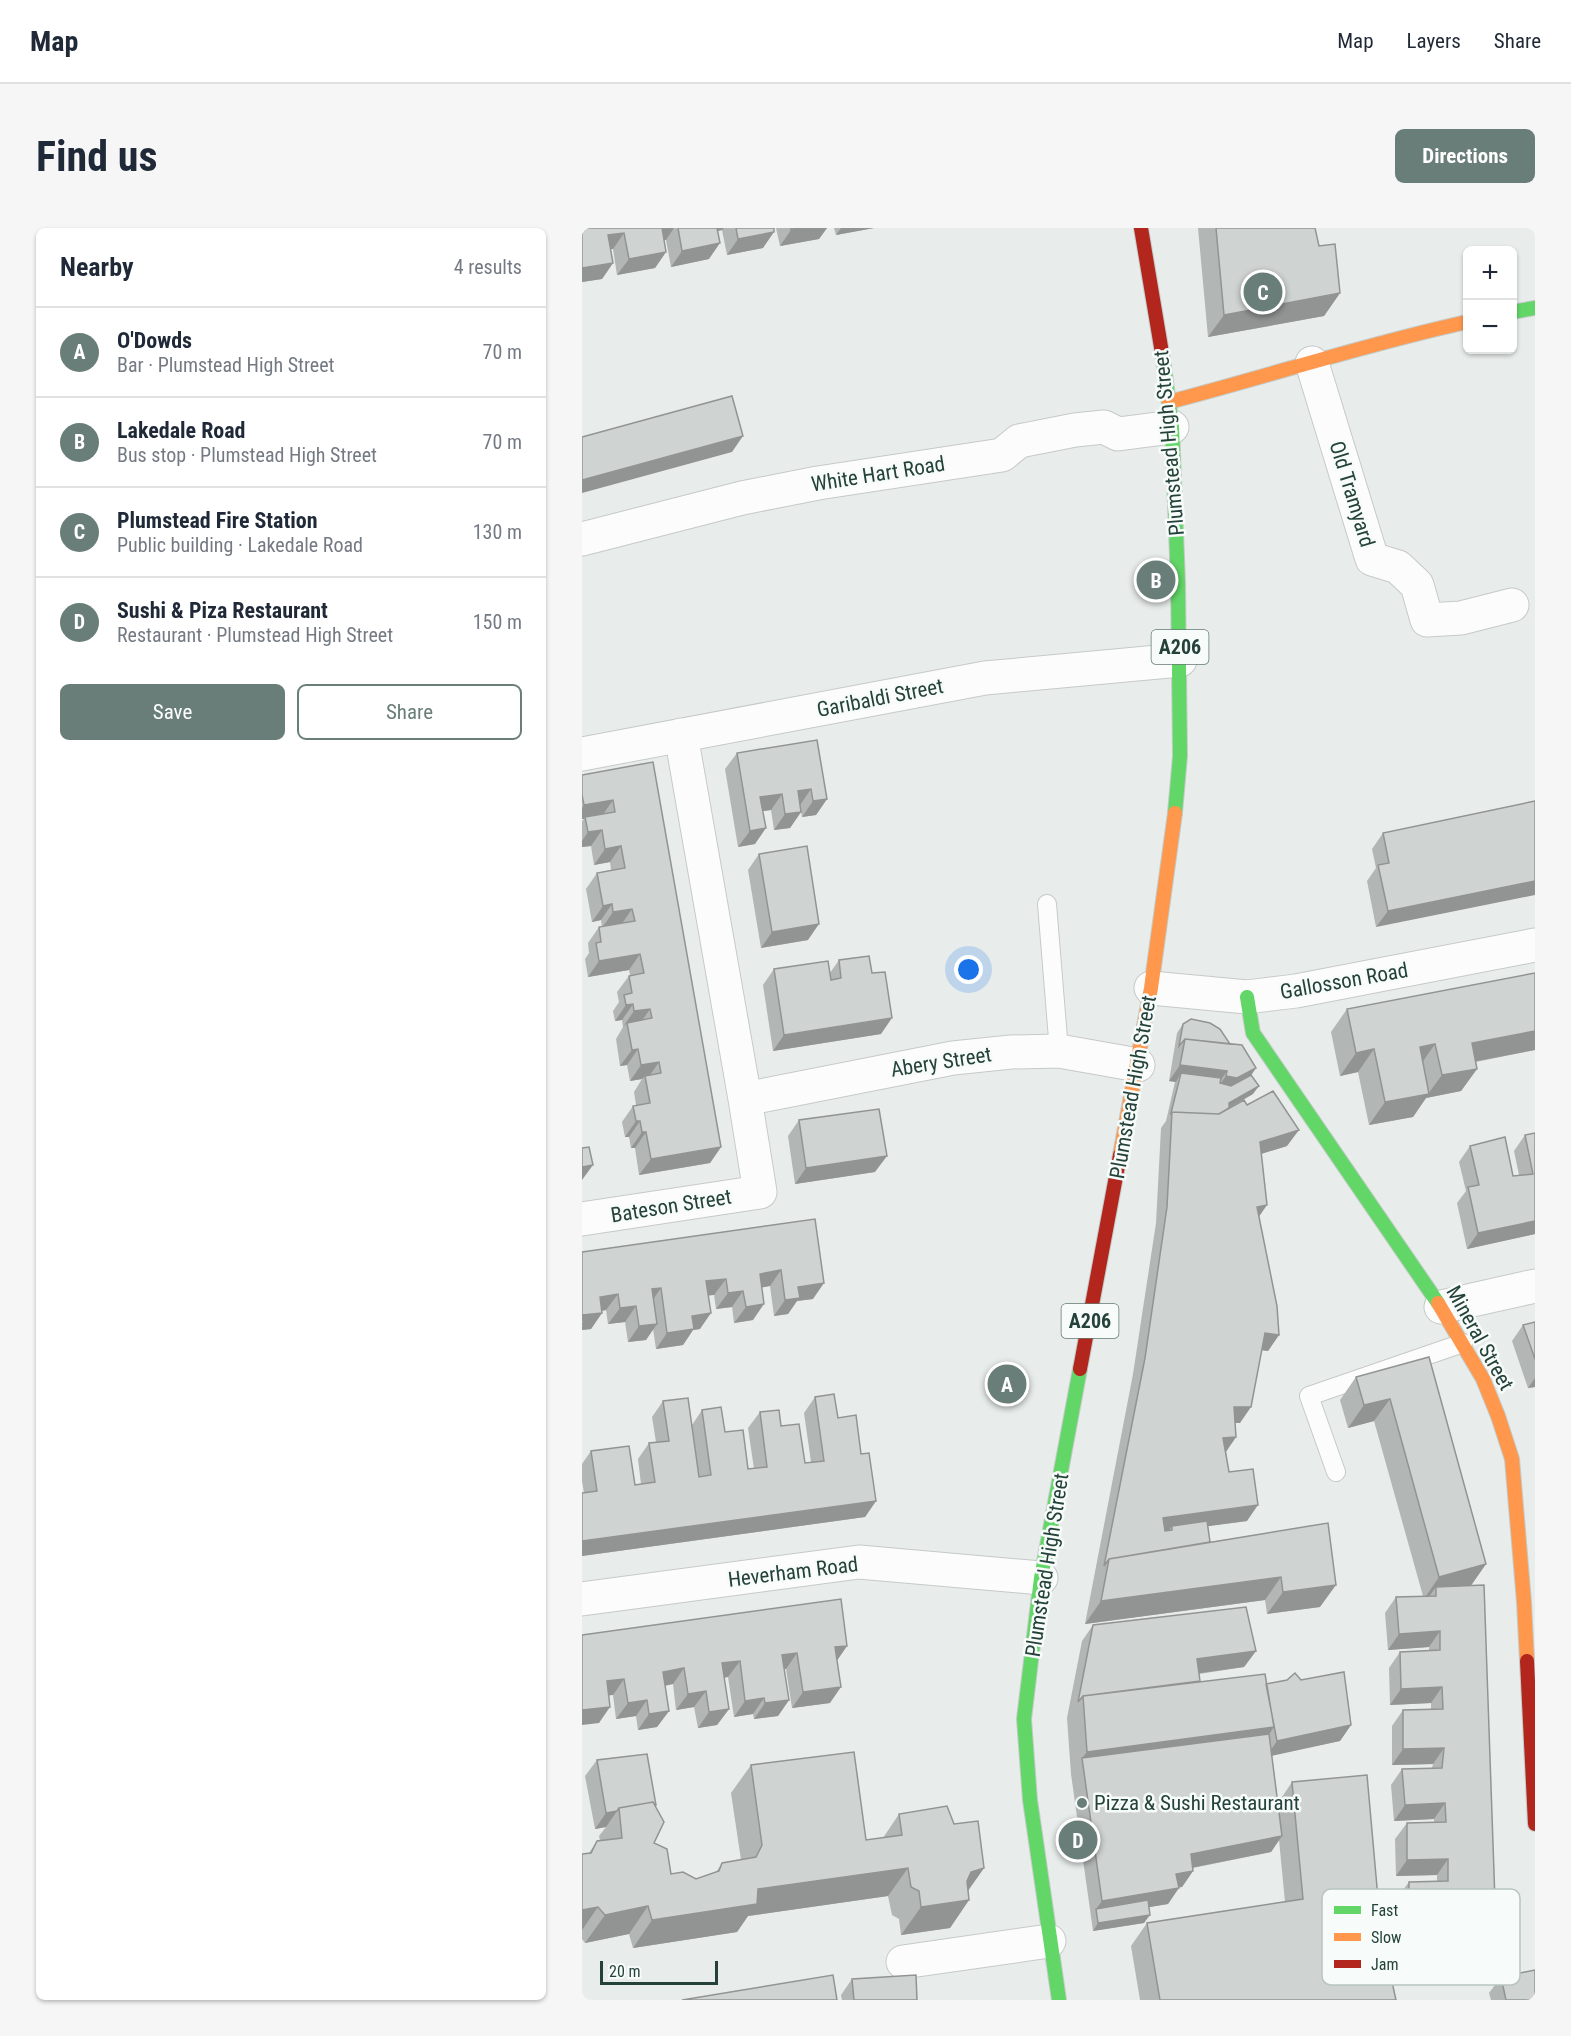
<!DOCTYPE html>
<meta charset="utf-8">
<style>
:root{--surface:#fff;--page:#f6f6f7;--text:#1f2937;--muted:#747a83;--line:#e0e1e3;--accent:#697e78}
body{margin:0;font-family:"Roboto Condensed",sans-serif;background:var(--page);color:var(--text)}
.controls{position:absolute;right:18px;top:18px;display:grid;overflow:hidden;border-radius:9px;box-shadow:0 2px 4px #0004}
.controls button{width:54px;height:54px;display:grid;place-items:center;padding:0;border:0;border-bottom:2px solid var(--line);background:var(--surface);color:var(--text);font:30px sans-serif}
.scale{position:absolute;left:18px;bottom:15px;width:118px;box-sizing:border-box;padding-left:6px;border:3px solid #24423a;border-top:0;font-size:16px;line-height:21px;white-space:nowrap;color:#24423a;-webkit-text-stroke:4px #f7fbf9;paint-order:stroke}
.you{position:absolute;left:387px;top:742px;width:21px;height:21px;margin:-15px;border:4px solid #fff;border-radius:50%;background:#1a73e8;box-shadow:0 0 0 9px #1a73e833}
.badge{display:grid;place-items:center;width:39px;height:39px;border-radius:50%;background:var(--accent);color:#fff;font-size:20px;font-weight:700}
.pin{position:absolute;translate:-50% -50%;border:3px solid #fff;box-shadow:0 2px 6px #0006}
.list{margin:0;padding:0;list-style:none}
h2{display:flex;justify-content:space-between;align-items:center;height:78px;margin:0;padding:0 24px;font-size:26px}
h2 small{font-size:20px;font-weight:400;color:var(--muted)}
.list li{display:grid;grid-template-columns:39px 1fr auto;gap:18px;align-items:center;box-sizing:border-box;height:90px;padding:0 24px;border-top:2px solid var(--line)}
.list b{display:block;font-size:22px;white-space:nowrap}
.list p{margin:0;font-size:20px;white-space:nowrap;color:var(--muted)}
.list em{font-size:20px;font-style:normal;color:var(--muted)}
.actions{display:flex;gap:12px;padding:18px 24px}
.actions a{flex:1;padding:14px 0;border:2px solid var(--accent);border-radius:9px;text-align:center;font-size:21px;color:var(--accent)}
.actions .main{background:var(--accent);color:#fff}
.map{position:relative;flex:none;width:953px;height:1772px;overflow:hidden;border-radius:9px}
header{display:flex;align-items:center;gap:36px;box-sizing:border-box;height:84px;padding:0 30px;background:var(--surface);border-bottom:2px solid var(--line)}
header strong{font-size:28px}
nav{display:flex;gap:33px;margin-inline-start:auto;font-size:21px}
.intro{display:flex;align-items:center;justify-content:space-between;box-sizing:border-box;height:144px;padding:0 36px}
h1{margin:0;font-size:42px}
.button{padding:15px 27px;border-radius:9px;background:var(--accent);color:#fff;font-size:21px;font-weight:700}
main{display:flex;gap:36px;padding:0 36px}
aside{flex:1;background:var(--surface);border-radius:9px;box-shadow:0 2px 4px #0004}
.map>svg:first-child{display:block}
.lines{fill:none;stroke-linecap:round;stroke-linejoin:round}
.lane-casing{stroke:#c5cac8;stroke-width:20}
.street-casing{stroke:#c5cac8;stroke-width:35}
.fast-casing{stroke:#c3cbc8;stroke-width:16}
.slow-casing{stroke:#c3cbc8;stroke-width:16}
.jam-casing{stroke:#c3cbc8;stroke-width:16}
.lane{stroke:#fcfcfc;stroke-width:18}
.street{stroke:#fcfcfc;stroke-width:33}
.fast{stroke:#63d668;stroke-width:14}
.slow{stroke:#ff974d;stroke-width:14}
.jam{stroke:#b3261e;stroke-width:14}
.wall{fill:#b2b6b5}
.shaded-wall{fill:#919493}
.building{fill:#cfd4d2;stroke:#919493;stroke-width:1.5}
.poi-dot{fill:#697e78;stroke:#f7fbf9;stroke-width:2}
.labels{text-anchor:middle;stroke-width:5;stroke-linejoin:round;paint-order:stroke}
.shield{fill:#f7fbf9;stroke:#637a73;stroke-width:1.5}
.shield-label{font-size:20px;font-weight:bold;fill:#24423a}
.street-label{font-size:21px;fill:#24423a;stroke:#f7fbf9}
.poi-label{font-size:21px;fill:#24423a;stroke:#f7fbf9;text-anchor:start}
.key{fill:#f7fbf9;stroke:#b8c4c0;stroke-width:1.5}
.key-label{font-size:16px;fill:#24423a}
</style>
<header>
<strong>Map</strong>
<nav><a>Map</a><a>Layers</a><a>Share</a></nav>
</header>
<div class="intro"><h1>Find us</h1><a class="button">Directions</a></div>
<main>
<aside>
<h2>Nearby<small>4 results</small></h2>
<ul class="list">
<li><span class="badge">A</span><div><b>O'Dowds</b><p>Bar · Plumstead High Street</p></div><em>70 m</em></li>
<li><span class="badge">B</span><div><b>Lakedale Road</b><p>Bus stop · Plumstead High Street</p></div><em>70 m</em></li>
<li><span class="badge">C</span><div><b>Plumstead Fire Station</b><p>Public building · Lakedale Road</p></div><em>130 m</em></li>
<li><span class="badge">D</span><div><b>Sushi &amp; Piza Restaurant</b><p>Restaurant · Plumstead High Street</p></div><em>150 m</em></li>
</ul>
<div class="actions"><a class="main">Save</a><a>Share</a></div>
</aside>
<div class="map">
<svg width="953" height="1772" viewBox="0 0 953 1772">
<rect width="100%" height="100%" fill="#e8edeb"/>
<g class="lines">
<!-- lane casing -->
<g class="lane-casing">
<path id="lane" d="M465,676L477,823
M754,1244L727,1168L881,1115"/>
</g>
<!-- street casing -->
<g class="street-casing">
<path id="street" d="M730,135L790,331L816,339L835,357L845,392L879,390L930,377
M0,311L160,270L236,255L420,227L437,213L493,202L522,199L536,206L590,199
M0,526L403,450L598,432
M569,760L665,769L714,763L953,717
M163,871L371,830L429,824L477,823L556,837
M0,991L178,964L163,871L99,507
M859,1079L953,1058
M0,1371L277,1334L459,1350
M321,1734L467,1713"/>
</g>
<!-- fast casing -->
<g class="fast-casing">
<path id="fast" d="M930,84L953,80
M581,131L590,199L596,355L598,528L593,585
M665,769L671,805L856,1075
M477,1772L448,1572L442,1491L459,1350L498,1141"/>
</g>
<!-- slow casing -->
<g class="slow-casing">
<path id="slow" d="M587,174C687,148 784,116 885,94
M538,927L569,760L593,585
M856,1075L901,1151L916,1188L930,1231L942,1374L945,1433"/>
</g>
<!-- jam casing -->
<g class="jam-casing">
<path id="jam" d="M559,0L581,131
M498,1141L538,927
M945,1433L953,1596"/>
</g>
<!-- lane -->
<use href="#lane" class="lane"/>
<!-- street -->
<use href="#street" class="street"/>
<!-- fast -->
<use href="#fast" class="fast"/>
<!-- slow -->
<use href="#slow" class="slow"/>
<!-- jam -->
<use href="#jam" class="jam"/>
</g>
<!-- wall -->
<path class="wall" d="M0,0H192L181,20L145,27L140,2L136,3L127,31L89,39L84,12H82L84,24L73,40L35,47L31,21H28L31,35L20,51L0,54Z
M194,0H245L237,11L198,18Z
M252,0H292L254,7Z
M616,0H733L737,18L758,65L742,88L626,109Z
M235,512L245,571L234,587L220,589L219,584L208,600L192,602L189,582L181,583L173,616L156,619L143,541L155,525Z
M71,534L139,919L128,935L57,947L53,920H49L47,909H43L40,894L51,878L54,877L52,864L60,851L48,853L45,837L38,838L34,811L41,799L40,792L33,793L31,783L37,774L35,764L47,748L48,747L47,742L6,749L3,731L7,725L6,715L17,699H20L19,692L10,694L4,661L15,645L29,642L28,634L12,637L9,618L0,619V593L2,591H0V547Z
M953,573L794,699L785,653L794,640L790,621L801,605Z
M177,626L226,712L179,720L166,642Z
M257,732L299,806L191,823L181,757L192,741L248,745Z
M765,781L953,822L894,834L895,841L879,863L844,870L831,889L787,897L776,844L758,848L749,804Z
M601,796L648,816L674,840L669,847L671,866L647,880L665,877L705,918L679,926L677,988L697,1107L686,1123L680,1122L658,1195H653L654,1209L644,1224L647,1244L665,1293L626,1298L628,1314L746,1295L738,1379L685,1386L683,1372L503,1396L551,1146L574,995L579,900L584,893L593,854L587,853L595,805Z
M217,892L293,944L213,956L206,908Z
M953,905V1006L885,1021L875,975L884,963L877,934L888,918L931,948L937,947L932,923L943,907Z
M233,991L231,1071L215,1073L206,1086L192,1088L188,1058L180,1059L171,1092L152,1095L150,1079L134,1081L132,1067H126L118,1101L111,1102L101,1117L74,1121L71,1101L64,1112L46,1114L43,1094L26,1096L24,1082L20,1083V1085L9,1101L0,1102V1024Z
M953,1094V1159L946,1160L930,1113L941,1097Z
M847,1129L904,1336L889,1357L914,1702L903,1718L857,1720L856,1707L816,1709L815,1670L827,1654L855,1653V1647L814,1648L813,1611L825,1595L852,1594V1591L812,1593L809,1557L820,1541L850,1540L851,1536L810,1537V1498L821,1482L849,1481V1475L808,1477L807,1440L818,1424L847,1423V1419L806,1422L803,1385L814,1369L841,1368L792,1193L766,1200L758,1172L774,1149Z
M233,1169L256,1190L279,1226L294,1273L283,1289L0,1328V1265H2L0,1253V1236L9,1223L53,1257L59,1256L56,1231L67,1215L74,1214L70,1189L81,1173L110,1197L120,1182L143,1204L166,1241H172L166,1200L178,1184L199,1198L223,1235L229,1234L222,1185Z
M511,1397L674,1423L662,1439L617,1446L618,1453L684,1456L719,1452L769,1497L758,1513L690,1527L696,1575L710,1554L799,1704L814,1772H558L549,1718L565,1695L703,1674L697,1612L689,1624L611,1640V1643L600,1659H597L586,1676L567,1679L562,1695L511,1703L489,1546L485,1490L500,1413Z
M0,1407L265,1418L255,1432L248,1475L210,1480L204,1441H202L207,1472L196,1488L172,1491L171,1486L152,1489L146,1449L142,1450L147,1481L135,1497L116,1500L112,1479L94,1482L91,1456L83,1458L87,1483L75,1499L56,1502L54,1488L34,1491L31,1467H27L17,1495Z
M15,1532L73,1578L72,1615L89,1646L114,1651L134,1644L140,1635L159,1632L149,1565L169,1537L284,1612L301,1610L317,1586L372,1596L402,1640L386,1663L387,1672L368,1700L319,1707L317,1691L310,1687L306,1668L166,1688L155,1704L51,1720L47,1706L3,1715L0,1711V1626L7,1625L15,1613H18L17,1608L24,1599L13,1601L3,1548Z
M919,1749L953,1772H909L907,1765Z
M270,1751L335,1772H260L259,1767Z"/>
<!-- shaded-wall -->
<path class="shaded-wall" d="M78,0H92L84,12L68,14Z
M126,0H142L140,2L122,6Z
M220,0H245L237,11L198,18L209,2Z
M259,0H292L254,7Z
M192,4L181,20L145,27L156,11Z
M42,5L31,21L15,23L26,7Z
M138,15L127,31L89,39L100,23Z
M84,24L73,40L35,47L47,31Z
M31,35L20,51L0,54V40Z
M758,65L742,88L626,109L642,87Z
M161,208L150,224L0,265V252Z
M229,561L218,577L216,563Z
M200,566L189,582L167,585L178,569Z
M245,571L234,587L220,589L231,573Z
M31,572L20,588L3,589L2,591H0V580L2,577Z
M219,584L208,600L192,602L203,586Z
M184,600L173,616L156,619L168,603Z
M20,602L9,618L0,619V613L6,604Z
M39,618L28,634L12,637L23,621Z
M953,653V667L794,699L806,683Z
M30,676L19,692L10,694L21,678Z
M50,681L39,697L20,700L31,684Z
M237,696L226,712L179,720L190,704Z
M58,726L47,742L6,749L17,733Z
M51,776L40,792L33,793L44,777Z
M68,781L57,797L45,795L41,799L52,783Z
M310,790L299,806L191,823L202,807Z
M953,803V822L874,837L890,815Z
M853,816L837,839L838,819Z
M56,821L45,837L38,838L50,822Z
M792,821L776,844L758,848L774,825Z
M77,834L66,850L63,848L60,851L48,853L59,837Z
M598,837L645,843L634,859L599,845L594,854L587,853Z
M674,840L663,856L632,864L644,848Z
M895,841L879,863L844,870L831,889L787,897L803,874L846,866L860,847Z
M677,858L671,866L641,883L647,875Z
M54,893H58L47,909H43Z
M717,902L705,918L666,930L678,914Z
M60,904H64L53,920H49Z
M139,919L128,935L57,947L69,931Z
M305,928L293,944L213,956L224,940Z
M11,937L0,952V939Z
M685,977L674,993L675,979Z
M953,993V1006L885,1021L896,1005Z
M199,1042L188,1058L167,1062L178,1046Z
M144,1051L132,1067L113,1069L124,1053Z
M242,1055L231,1071L215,1073L206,1086L192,1088L203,1072L216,1059Z
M79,1060L68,1076L70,1061Z
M161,1063L150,1079L134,1081L146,1065Z
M36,1066L24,1082L6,1085L18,1069Z
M182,1076L171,1092L152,1095L164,1079Z
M54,1078L43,1094L26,1096L38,1080Z
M20,1085L9,1101L0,1102L1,1087Z
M129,1085L118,1101L111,1102L101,1117L74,1121L85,1105L110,1088Z
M75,1096L64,1112L46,1114L57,1098Z
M683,1105L697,1107L686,1123L671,1121Z
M953,1150V1159L946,1160Z
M808,1171L792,1193L766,1200L782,1177Z
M652,1179H669L658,1195H641Z
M654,1209L643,1225L641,1210Z
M294,1273L283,1289L0,1328V1313Z
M676,1277L665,1293L590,1303V1298L586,1304L569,1306L581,1290Z
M904,1336L888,1359H854L846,1370L842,1371L857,1349Z
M699,1349L683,1372L503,1396L519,1373Z
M754,1357L738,1379L685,1386L701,1364Z
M858,1403L847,1419L806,1422L817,1406Z
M265,1418L254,1434L253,1419Z
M674,1423L662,1439L604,1447L615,1431Z
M215,1425L204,1441L189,1443L200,1427Z
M158,1433L146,1449L129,1451L140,1435Z
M102,1440L91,1456L70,1460L81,1444Z
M42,1451L31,1467L13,1469L25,1453Z
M259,1459L248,1475L210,1480L221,1464Z
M860,1459L849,1475L808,1477L819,1461Z
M124,1463L112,1479L94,1482L106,1466Z
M182,1470L171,1486L152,1489L163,1473Z
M65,1472L54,1488L34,1491L46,1475Z
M207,1472L196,1488L172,1491L183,1475Z
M28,1479L17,1495L0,1497V1482Z
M147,1481L135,1497L116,1500L127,1484Z
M87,1483L75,1499L56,1502L67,1486Z
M769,1497L758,1513L684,1529L695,1513Z
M692,1499L676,1522L500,1530L505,1524Z
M862,1520L851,1536L810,1537L821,1521Z
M863,1575L852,1591L812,1593L823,1577Z
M35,1583L24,1599L13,1601L24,1585Z
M700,1608L689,1624L598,1642L609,1626Z
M866,1631L855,1647L814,1648L825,1632Z
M326,1640L306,1668L166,1688L155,1704L51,1720L70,1692L176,1661Z
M402,1640L382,1668L369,1672L389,1644Z
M611,1643L600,1659L583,1662L594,1646Z
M597,1660L586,1676L515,1688L514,1681L508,1689L520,1673Z
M387,1672L368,1700L319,1707L339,1679Z
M66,1678L47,1706L3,1715L23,1687Z
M16,1679L0,1702V1682Z
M568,1687L562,1695L511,1703L516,1695Z
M868,1691L856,1707L816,1709L827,1693Z
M914,1702L903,1718L857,1720L868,1704Z"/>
<!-- building -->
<path class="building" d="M0,0H80L84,24L47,31L42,5L26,7L31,35L0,40Z
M96,0H135L138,15L100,23Z
M154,0H192V4L156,11Z
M209,0H220L209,2Z
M634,0H733L737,18L753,16L758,65L642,87Z
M150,168L161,208L0,252V209Z
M235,512L245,571L231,573L229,561L216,563L219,584L203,586L200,566L178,569L184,600L168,603L155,525Z
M71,534L139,919L69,931L64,904H60L58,893H54L51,878L68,875L63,848L79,845L77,834L59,837L56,821L50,822L45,795L70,790L68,781L52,783L51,776L44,777L42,767L50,765L47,748L62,745L58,726L17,733L14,715L19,714L17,699L53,693L50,681L31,684L30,676L21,678L15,645L43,640L39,618L23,621L20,602L6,604L3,589L33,584L31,572L2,577L0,567V547Z
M953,573V653L806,683L796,637L807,635L801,605Z
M225,618L237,696L190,704L177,626Z
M287,728L290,745L303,744L310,790L202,807L192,741L246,733L249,752L259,750L257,732Z
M953,745V803L890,815L895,841L860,847L853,816L838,819L847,866L803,874L792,821L774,825L765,781Z
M609,791L628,795L638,801L648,816L603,811L597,818L601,796Z
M603,811L660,817L674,840L655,850L644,848L645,843L598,837Z
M599,845L639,850L638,855L649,858L669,847L677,858L647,875V880L637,886L590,884L589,885Z
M691,863L717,902L678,914L685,977L675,979L695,1078L697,1107L683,1105L669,1179H652L654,1209L641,1210L647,1244L671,1241L676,1277L581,1290L583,1303L590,1302V1298L625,1293L628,1314L527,1331L522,1338L563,1130L585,979L590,884L637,886L662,872L665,877Z
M297,881L305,928L224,940L217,892Z
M953,905V993L896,1005L886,959L897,957L888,918L923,909L931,948L951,946L943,907Z
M7,919L11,937L0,939V920Z
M233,991L242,1055L216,1059L218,1070L203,1072L199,1042L178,1046L182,1076L164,1079L161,1063L146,1065L144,1051L124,1053L129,1085L110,1088L112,1101L85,1105L79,1060L70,1061L75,1096L57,1098L54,1078L38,1080L36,1066L18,1069L20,1085L1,1087L2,1096H0V1024Z
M953,1094V1131L941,1097Z
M847,1129L904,1336L857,1349L808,1171L782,1177L774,1149Z
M252,1166L256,1190L274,1187L279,1226L287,1225L294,1273L0,1313V1265L15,1263L9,1223L47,1218L53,1257L73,1254L67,1215L87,1213L81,1173L106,1170L117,1249L129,1247L120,1182L139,1179L143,1204L161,1202L166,1241L185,1239L178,1184L197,1182L199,1198L217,1196L223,1235L242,1233L233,1169Z
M746,1295L754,1357L701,1364L699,1349L519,1373L527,1331Z
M902,1357L914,1702L868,1704V1691L827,1693V1654L866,1653V1631L825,1632V1595L864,1594L863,1575L823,1577L820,1541L860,1540L862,1520L821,1521V1482L861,1481L860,1459L819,1461L818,1424L858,1422V1403L817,1406L814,1369L854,1368V1359Z
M259,1371L265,1418L253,1419L259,1459L221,1464L215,1425L200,1427L207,1472L183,1475L182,1470L163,1473L158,1433L140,1435L147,1481L127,1484L124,1463L106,1466L102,1440L81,1444L87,1483L67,1486L65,1472L46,1475L42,1451L25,1453L28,1479L0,1482V1407Z
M664,1379L674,1423L615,1431L618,1453L501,1468L496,1474L511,1397Z
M762,1444L769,1497L695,1513L684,1456L705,1452L713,1445L719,1452Z
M683,1446L692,1499L505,1524L501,1468Z
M687,1506L700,1608L609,1626L611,1643L594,1646L597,1660L520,1673L500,1530Z
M272,1524L284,1612L320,1607L317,1586L365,1578L372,1596L396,1593L402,1640L389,1644L385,1653L387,1672L339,1679L337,1663L329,1659L326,1640L176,1661L175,1676L70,1692L66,1678L23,1687L16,1679L0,1682V1626L9,1625L15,1613L40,1610L37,1580L71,1574L82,1594L72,1615L85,1621L89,1646L101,1644L114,1651L137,1643L140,1635L174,1629L180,1617L169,1537Z
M65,1526L74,1577H73L71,1574L37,1580L35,1583L24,1585L15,1532Z
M785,1547L799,1704L814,1772H578L565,1695L721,1671L710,1554Z
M566,1672L568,1687L516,1695L514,1681Z
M953,1742V1772H924L919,1749Z
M251,1747L255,1772H100Z
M334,1747L335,1772H272L270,1751Z"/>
<!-- markers -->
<circle class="poi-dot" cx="500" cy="1575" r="6"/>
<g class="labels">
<!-- shield labels -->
<g class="shield">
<rect x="569.5" y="402" width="57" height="34" rx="4.5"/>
<rect x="479.5" y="1076" width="57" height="34" rx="4.5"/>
</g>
<g class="shield-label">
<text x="598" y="426">A206</text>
<text x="508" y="1100">A206</text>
</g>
<!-- street labels -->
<g class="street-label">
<text transform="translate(587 215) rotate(-95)" y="7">Plumstead High Street</text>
<text transform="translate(296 246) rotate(-9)" y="7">White Hart Road</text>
<text transform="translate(770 266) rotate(73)" y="7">Old Tramyard</text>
<text transform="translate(298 470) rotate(-11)" y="7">Garibaldi Street</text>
<text transform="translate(762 753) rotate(-10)" y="7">Gallosson Road</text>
<text transform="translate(359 834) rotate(-9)" y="7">Abery Street</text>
<text transform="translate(551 859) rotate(-80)" y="7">Plumstead High Street</text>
<text transform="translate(89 978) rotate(-9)" y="7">Bateson Street</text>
<text transform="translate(898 1110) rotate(61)" y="7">Mineral Street</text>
<text transform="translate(465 1337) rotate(-81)" y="7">Plumstead High Street</text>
<text transform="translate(211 1344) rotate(-7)" y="7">Heverham Road</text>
</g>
<!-- poi labels -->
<g class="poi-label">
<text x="512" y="1582">Pizza &amp; Sushi Restaurant</text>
</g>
</g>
<!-- legend -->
<rect x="740" y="1661" width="198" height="96" rx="9" class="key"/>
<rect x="752" y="1678" width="27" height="8" fill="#63d668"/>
<rect x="752" y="1705" width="27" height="8" fill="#ff974d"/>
<rect x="752" y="1732" width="27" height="8" fill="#b3261e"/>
<g class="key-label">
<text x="789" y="1688">Fast</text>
<text x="789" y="1715">Slow</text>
<text x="789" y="1742">Jam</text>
</g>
</svg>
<div class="controls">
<button>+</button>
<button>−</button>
</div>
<div class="scale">20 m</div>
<div class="you"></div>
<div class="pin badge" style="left:425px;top:1156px">A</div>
<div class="pin badge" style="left:574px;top:352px">B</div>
<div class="pin badge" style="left:681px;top:64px">C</div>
<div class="pin badge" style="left:496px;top:1612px">D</div>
</div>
</main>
